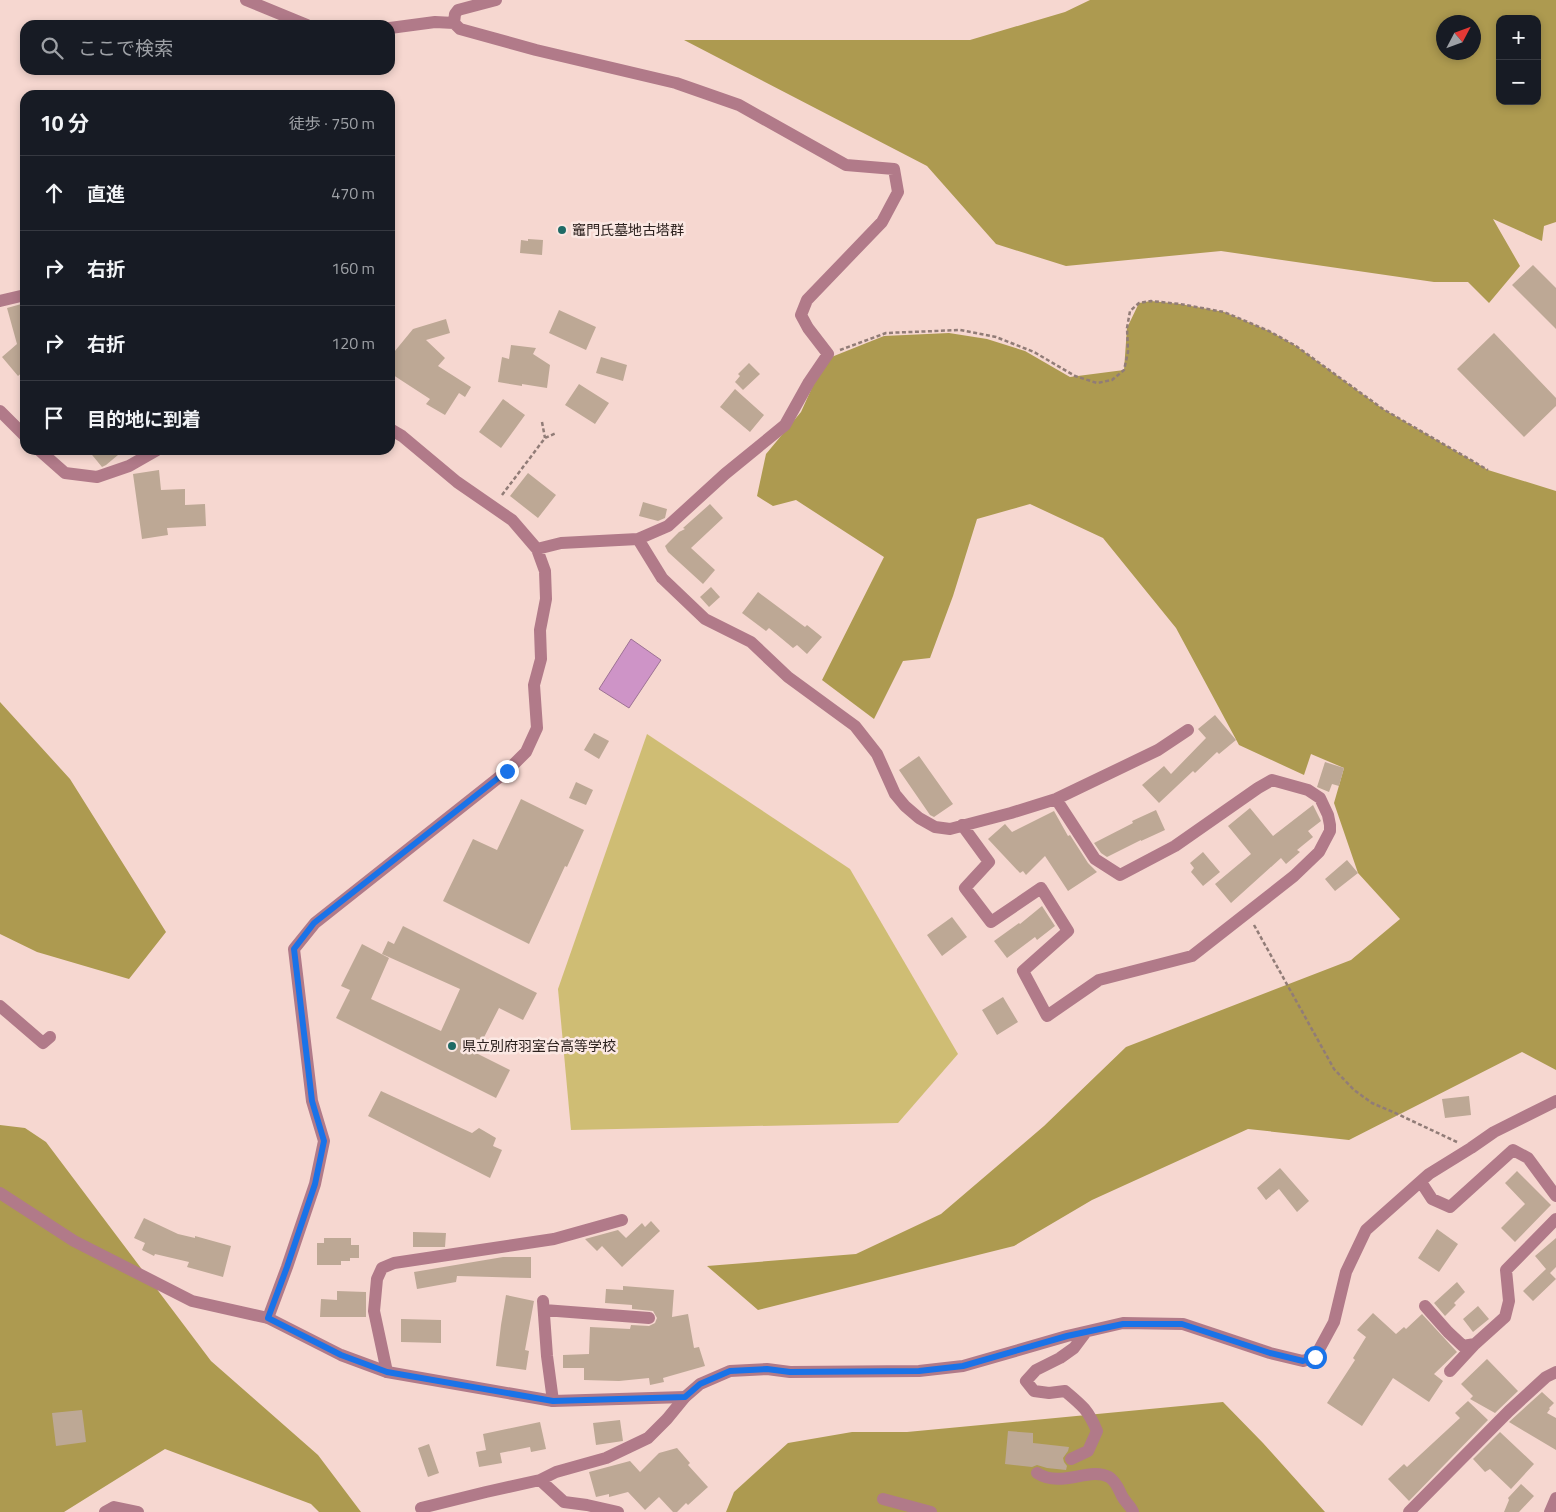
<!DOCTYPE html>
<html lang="ja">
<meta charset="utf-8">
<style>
:root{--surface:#171b24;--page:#20242c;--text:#f1f3f6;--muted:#9ea1a6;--line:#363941}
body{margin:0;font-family:"Titillium Web","Noto Sans JP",sans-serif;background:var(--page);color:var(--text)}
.controls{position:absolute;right:15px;top:15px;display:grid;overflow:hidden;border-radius:10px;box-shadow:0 2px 8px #0003}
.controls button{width:45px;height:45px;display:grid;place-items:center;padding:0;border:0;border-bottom:1px solid var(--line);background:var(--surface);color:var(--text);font:25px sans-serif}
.compass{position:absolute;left:1436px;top:15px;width:45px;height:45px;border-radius:50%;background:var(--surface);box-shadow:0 2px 8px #0003;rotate:49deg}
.stop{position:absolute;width:15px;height:15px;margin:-11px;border:4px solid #1a73e8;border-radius:50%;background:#fff}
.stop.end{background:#1a73e8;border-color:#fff;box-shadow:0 1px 5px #0008}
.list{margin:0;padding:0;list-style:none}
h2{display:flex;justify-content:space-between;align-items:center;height:65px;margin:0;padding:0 20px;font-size:21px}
h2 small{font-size:16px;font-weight:400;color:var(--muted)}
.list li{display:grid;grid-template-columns:32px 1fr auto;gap:15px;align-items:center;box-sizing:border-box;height:75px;padding:0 20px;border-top:1px solid var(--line)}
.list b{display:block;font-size:19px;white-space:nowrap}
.list em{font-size:16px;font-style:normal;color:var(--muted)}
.icon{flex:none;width:28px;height:28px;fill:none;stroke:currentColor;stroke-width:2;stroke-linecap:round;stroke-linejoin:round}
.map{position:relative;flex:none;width:1556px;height:1512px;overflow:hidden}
.search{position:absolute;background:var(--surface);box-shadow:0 2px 8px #0003;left:20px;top:20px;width:375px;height:55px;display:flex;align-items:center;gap:12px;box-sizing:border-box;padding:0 18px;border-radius:15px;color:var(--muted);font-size:19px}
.panel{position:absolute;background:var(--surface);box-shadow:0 2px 8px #0003;left:20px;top:90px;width:375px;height:365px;border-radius:15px}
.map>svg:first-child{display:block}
.green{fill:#cfbd74}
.forest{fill:#ad9a50;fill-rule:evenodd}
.water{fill:#ce94c7;stroke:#9d7294}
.building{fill:#bda895}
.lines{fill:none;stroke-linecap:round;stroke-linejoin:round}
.path{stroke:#917c77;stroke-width:2.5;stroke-dasharray:4 2.5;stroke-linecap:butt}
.minor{stroke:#b17a89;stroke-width:12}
.tertiary{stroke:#b17a89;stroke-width:12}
.route{stroke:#1a73e8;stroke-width:6}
.poi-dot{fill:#1f6a65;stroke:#fbe8e3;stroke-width:2}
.labels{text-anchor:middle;stroke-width:5;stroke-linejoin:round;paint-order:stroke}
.poi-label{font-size:14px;fill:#2c211e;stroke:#fbe8e3;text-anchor:start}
</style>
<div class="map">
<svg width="1556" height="1512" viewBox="0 0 1556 1512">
<rect width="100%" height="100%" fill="#f6d7d0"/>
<!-- green -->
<path class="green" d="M647,734L850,869L958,1054L898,1123L571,1130L558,989Z"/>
<!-- forest -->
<path class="forest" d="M1090,0H1556V222L1544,226L1542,241L1493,219L1520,266L1489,303L1468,282H1434L1221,251L1066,266L996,244L927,166L684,40H970L1065,12ZM1500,19H1537V101H1500ZM1444,22H1474V52H1444Z
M1151,301L1180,304L1224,312L1269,331L1296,346L1383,409L1488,470L1556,491V1070L1522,1052L1349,1140L1248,1129L1092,1200L1014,1246L758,1310L707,1266L856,1254L941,1214L1044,1126L1126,1047L1351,960L1400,919L1358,873L1334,803L1344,768L1311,754L1304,775L1239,745L1176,628L1103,538L1030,504L977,519L953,596L930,658L903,661L874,719L822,680L884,557L796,500L773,506L757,496L766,454L801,412L815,381L829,358L884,336L949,333L987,339L1025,351L1070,377L1124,370L1127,328L1139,303Z
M0,702L70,779L166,932L129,979L37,952L0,934Z
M0,1125L25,1128L46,1142L211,1361L318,1455L361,1512H319L311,1504L165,1449L64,1512H0Z
M1223,1402L1263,1443L1325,1512H726L734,1492L788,1443L852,1432H907Z"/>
<!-- water -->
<path class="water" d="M631,639L661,660L629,708L599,689Z"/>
<!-- building -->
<path class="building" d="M528,239L543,240L542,255L520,253L521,240L528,241Z
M1533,265L1556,288V329L1512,285Z
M25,303V370L18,376L2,357L17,344L7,308Z
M559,310L596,327L586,350L549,333Z
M446,319L450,333L426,340L445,358L438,366L471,387L465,397L459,393L445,415L426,404L430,399L390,373V357L413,329Z
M1494,333L1556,398V406L1524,437L1457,369Z
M511,345L536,348L533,354L550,365L547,388L522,384V386L498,382L502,357L509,359Z
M601,357L627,365L623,381L596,373Z
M749,363L760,374L743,390L735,382L740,376L738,374Z
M579,384L609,403L595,424L565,405Z
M735,389L764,415L750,432L720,407Z
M503,399L525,415L501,448L479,432Z
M88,450H124L106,465L102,467Z
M159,470L161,490L185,489V505L205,504L206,526L167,528L168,535L142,539L133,474Z
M528,473L556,495L538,518L510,496Z
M643,502L667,509L665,518L658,521L639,516Z
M710,504L723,518L691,548L715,570L703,584L668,552L665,546L679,532L685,529L683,528Z
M711,587L720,597L709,607L700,597Z
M758,592L805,627L807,625L822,637L807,654L797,645L793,648L769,628L766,631L742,613Z
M1215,715L1236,740L1219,754L1217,752L1195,773L1193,771L1159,803L1142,785L1164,766L1171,774L1206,738L1198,729Z
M594,733L609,741L599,759L584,750Z
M919,756L953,804L934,817L930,815L899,770Z
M1325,762L1344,768L1339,786L1332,784L1329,792L1317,787Z
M576,782L593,790L586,805L569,798Z
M521,799L584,830L567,867L565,866L529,944L443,901L473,839L497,850Z
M1313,805L1321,821L1308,831L1313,837L1297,850L1300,852L1286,864L1281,858L1231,903L1215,884L1251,854L1228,826L1250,808L1273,836Z
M1156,810L1165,830L1141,841V840L1107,857L1101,853L1094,843L1133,823L1132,821Z
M1054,811L1068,836L1070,835L1088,863L1097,872L1068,891L1045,856L1026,875L1023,871L1020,873L988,839L1005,824L1012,832Z
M1203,852L1220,872L1203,886L1191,872L1194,868L1190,863Z
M1347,860L1358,873L1335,891L1325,879Z
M1042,906L1055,926L1037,940L1035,937L1007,958L994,941L1019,923L1020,924Z
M952,917L967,937L942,956L927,935Z
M403,926L537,993L523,1020L499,1008L476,1053L510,1070L496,1098L336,1018L350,990L341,986L362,944L389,958L371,999L441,1031L460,989L382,954L388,941L394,944Z
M1003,997L1018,1022L997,1035L982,1010Z
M381,1091L472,1133L479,1128L496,1138L493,1146L502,1150L490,1178L368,1116Z
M1469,1096L1471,1115L1445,1118L1442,1099Z
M1280,1168L1309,1201L1297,1212L1279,1189L1266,1200L1257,1188Z
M1517,1171L1551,1205L1515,1242L1501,1228L1525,1204L1505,1183Z
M144,1218L178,1234L195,1238V1236L231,1246L223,1277L187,1267L189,1262L155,1254L154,1256L142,1250L145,1243L134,1238Z
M651,1221L660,1231L622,1267L602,1246L597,1251L585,1239L618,1230L626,1238L642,1223L645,1227Z
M1437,1229L1458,1244L1439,1272L1418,1258Z
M413,1232L446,1233L445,1247H413Z
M324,1238H351V1245H359V1258H350V1261H341V1265H317V1243H324Z
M1556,1238V1267L1550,1273L1556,1279L1533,1301L1523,1291L1546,1269L1535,1256Z
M503,1257H531V1278L457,1276L456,1282L417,1289L414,1272Z
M1457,1282L1465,1292L1454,1303L1456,1305L1445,1316L1434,1303Z
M623,1286L674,1290L672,1317L688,1314L694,1348L699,1347L705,1366L663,1378L664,1382L650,1385L649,1378L619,1381L584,1380V1368H563V1355L589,1354L590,1327L630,1329L631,1325L649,1326L655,1323L657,1318L653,1311L632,1309V1305L605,1303L606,1289L623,1290Z
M337,1291L366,1292V1317H320L321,1299L337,1300Z
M506,1295L534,1301L525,1350L529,1351L526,1370L496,1366L501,1325Z
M1478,1306L1489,1319L1473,1332L1463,1319Z
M1373,1313L1396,1334L1404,1327L1406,1329L1422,1314L1457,1352L1434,1374L1443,1381L1429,1402L1393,1378L1362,1426L1327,1403L1355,1360L1353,1358L1366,1337L1357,1330Z
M401,1319L441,1320V1343L401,1342Z
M1487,1359L1518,1391L1495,1413L1470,1399L1473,1396L1461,1384Z
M1542,1392L1554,1403L1549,1408L1550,1409L1547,1413L1556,1418V1450L1509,1422Z
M1468,1401L1488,1420L1409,1501L1388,1479L1404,1464L1407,1467L1460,1418L1455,1413Z
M82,1410L86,1442L56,1446L52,1413Z
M620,1420L623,1441L596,1445L593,1423Z
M540,1422L546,1449L531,1452L530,1447L500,1453L502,1463L479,1467L476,1452L486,1450L483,1434Z
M1008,1431L1033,1433V1443L1069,1447L1068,1451L1063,1458L1064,1462L1067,1466L1066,1470L1047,1468L1037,1465L1032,1467L1005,1464Z
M1500,1432L1534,1464L1511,1489L1490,1469L1485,1472L1473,1459Z
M429,1444L439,1473L428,1477L418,1448Z
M677,1448L690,1463L688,1465L708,1487L688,1505L686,1503L677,1512H673L659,1497L645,1510L628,1492L609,1497V1494L596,1497L589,1472L630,1461L640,1472L659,1453Z
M1521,1484L1534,1496L1519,1512H1504L1509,1500L1508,1498Z"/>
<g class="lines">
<!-- path -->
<path class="path" d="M840,350L886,333L960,330L996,337L1034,352L1075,376L1097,383L1112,380L1124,370L1128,352L1127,328L1130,311L1139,303L1151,301L1180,304L1224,312L1269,331L1296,346L1383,409L1488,470
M542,422L545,438
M502,495L545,438L556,433
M1254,925L1334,1069L1354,1090L1372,1103L1393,1112L1457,1142"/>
<!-- minor -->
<path class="minor" d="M246,0L307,25
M454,23L455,14L458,10L496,0
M390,28L435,22L454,23L460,29L536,50L676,83L739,105L846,165L894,169L898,192L882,222L807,300L801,315L808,328L828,354L809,382L785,425L725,474L668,526L638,539L561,543L537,549
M0,301L25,295
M0,411L25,436
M39,450L65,473L97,477L129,466L157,450
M638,539L662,578L705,619L751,642L788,677L855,726L877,754L895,794L905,806L919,818L935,827L950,829L1011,813L1056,799L1158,750L1188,730
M962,825L989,862L965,888L991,922L1041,888L1068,931L1023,971L1047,1016L1099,980L1192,956L1294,876L1319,852L1330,831V825L1328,815L1320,798L1308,790L1272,780L1258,788L1175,846L1120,875L1095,859L1056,799
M0,1006L43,1043L50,1037
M1421,1182L1432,1199L1450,1207L1513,1150L1528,1158L1556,1196
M543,1301L547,1356L553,1401
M1425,1306L1448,1332L1463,1346L1475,1344L1505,1317L1509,1301L1506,1270L1556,1219
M544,1310L649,1318
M268,1318L287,1267L315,1184L324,1141L312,1101L294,949L315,923L507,771L526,752L537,728L534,685L541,659L540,630L546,599L545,571L537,549L512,520L457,482L402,436L390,429
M1450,1371L1475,1344
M387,1372L374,1311L377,1279L382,1268L394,1263L554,1239L622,1220
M1071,1459L1088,1451L1097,1431C1088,1410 1083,1406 1065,1391L1049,1393L1034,1391L1026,1381L1036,1370L1060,1358L1074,1348L1086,1332
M1037,1473C1062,1489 1089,1466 1109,1477C1116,1481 1119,1490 1122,1496C1125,1502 1131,1506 1133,1512
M540,1480L564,1502L587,1505L618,1512
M883,1499L931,1512
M421,1508L486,1492L540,1480L556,1472L606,1458L648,1438L667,1419L685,1397L700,1384L730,1371L767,1369L790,1372L919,1371L963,1366L1067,1336L1123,1323L1183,1324L1270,1353L1303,1361L1315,1357L1334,1322L1346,1272L1366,1230L1429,1174L1471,1148L1494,1132L1556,1101
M105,1512L114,1507L138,1512
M1409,1512L1509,1411L1546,1377L1556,1372
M1550,1512L1556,1498"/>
<!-- tertiary -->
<path class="tertiary" d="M0,1193L74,1241L192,1301L268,1318L341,1355L387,1372L553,1401L685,1397"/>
</g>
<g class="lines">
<!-- route -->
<path class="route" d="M507,771L314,923L294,949L312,1101L324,1141L315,1184L287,1267L268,1318L341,1355L387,1372L553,1401L685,1397L700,1384L730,1371L767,1369L790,1372L919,1371L963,1366L1067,1336L1123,1324H1182L1270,1353L1303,1361L1315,1357"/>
</g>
<!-- markers -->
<g class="poi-dot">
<circle cx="562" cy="230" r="5"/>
<circle cx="452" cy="1046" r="5"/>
</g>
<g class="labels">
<!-- poi labels -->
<g class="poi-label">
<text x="572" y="235">竈門氏墓地古塔群</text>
<text x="462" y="1051">県立別府羽室台高等学校</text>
</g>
</g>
</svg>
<div class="controls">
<button>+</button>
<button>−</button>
</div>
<svg class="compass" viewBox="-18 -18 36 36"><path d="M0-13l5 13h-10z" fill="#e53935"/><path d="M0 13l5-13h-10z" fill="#9ea1a6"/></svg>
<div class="stop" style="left:1315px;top:1357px"></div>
<div class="stop end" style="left:507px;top:771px"></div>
<div class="search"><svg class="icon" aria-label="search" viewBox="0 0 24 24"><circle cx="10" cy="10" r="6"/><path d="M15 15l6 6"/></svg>ここで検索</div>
<section class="panel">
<h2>10 分<small>徒歩 · 750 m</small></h2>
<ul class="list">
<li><svg class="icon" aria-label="ahead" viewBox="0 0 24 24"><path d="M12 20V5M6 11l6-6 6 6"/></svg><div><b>直進</b></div><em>470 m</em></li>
<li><svg class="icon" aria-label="right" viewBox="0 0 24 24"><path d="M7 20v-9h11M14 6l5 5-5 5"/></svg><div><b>右折</b></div><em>160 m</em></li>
<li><svg class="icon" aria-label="right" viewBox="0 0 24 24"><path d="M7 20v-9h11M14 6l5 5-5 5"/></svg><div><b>右折</b></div><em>120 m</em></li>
<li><svg class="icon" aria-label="arrive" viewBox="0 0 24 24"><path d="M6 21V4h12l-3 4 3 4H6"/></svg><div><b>目的地に到着</b></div></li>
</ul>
</section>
</div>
